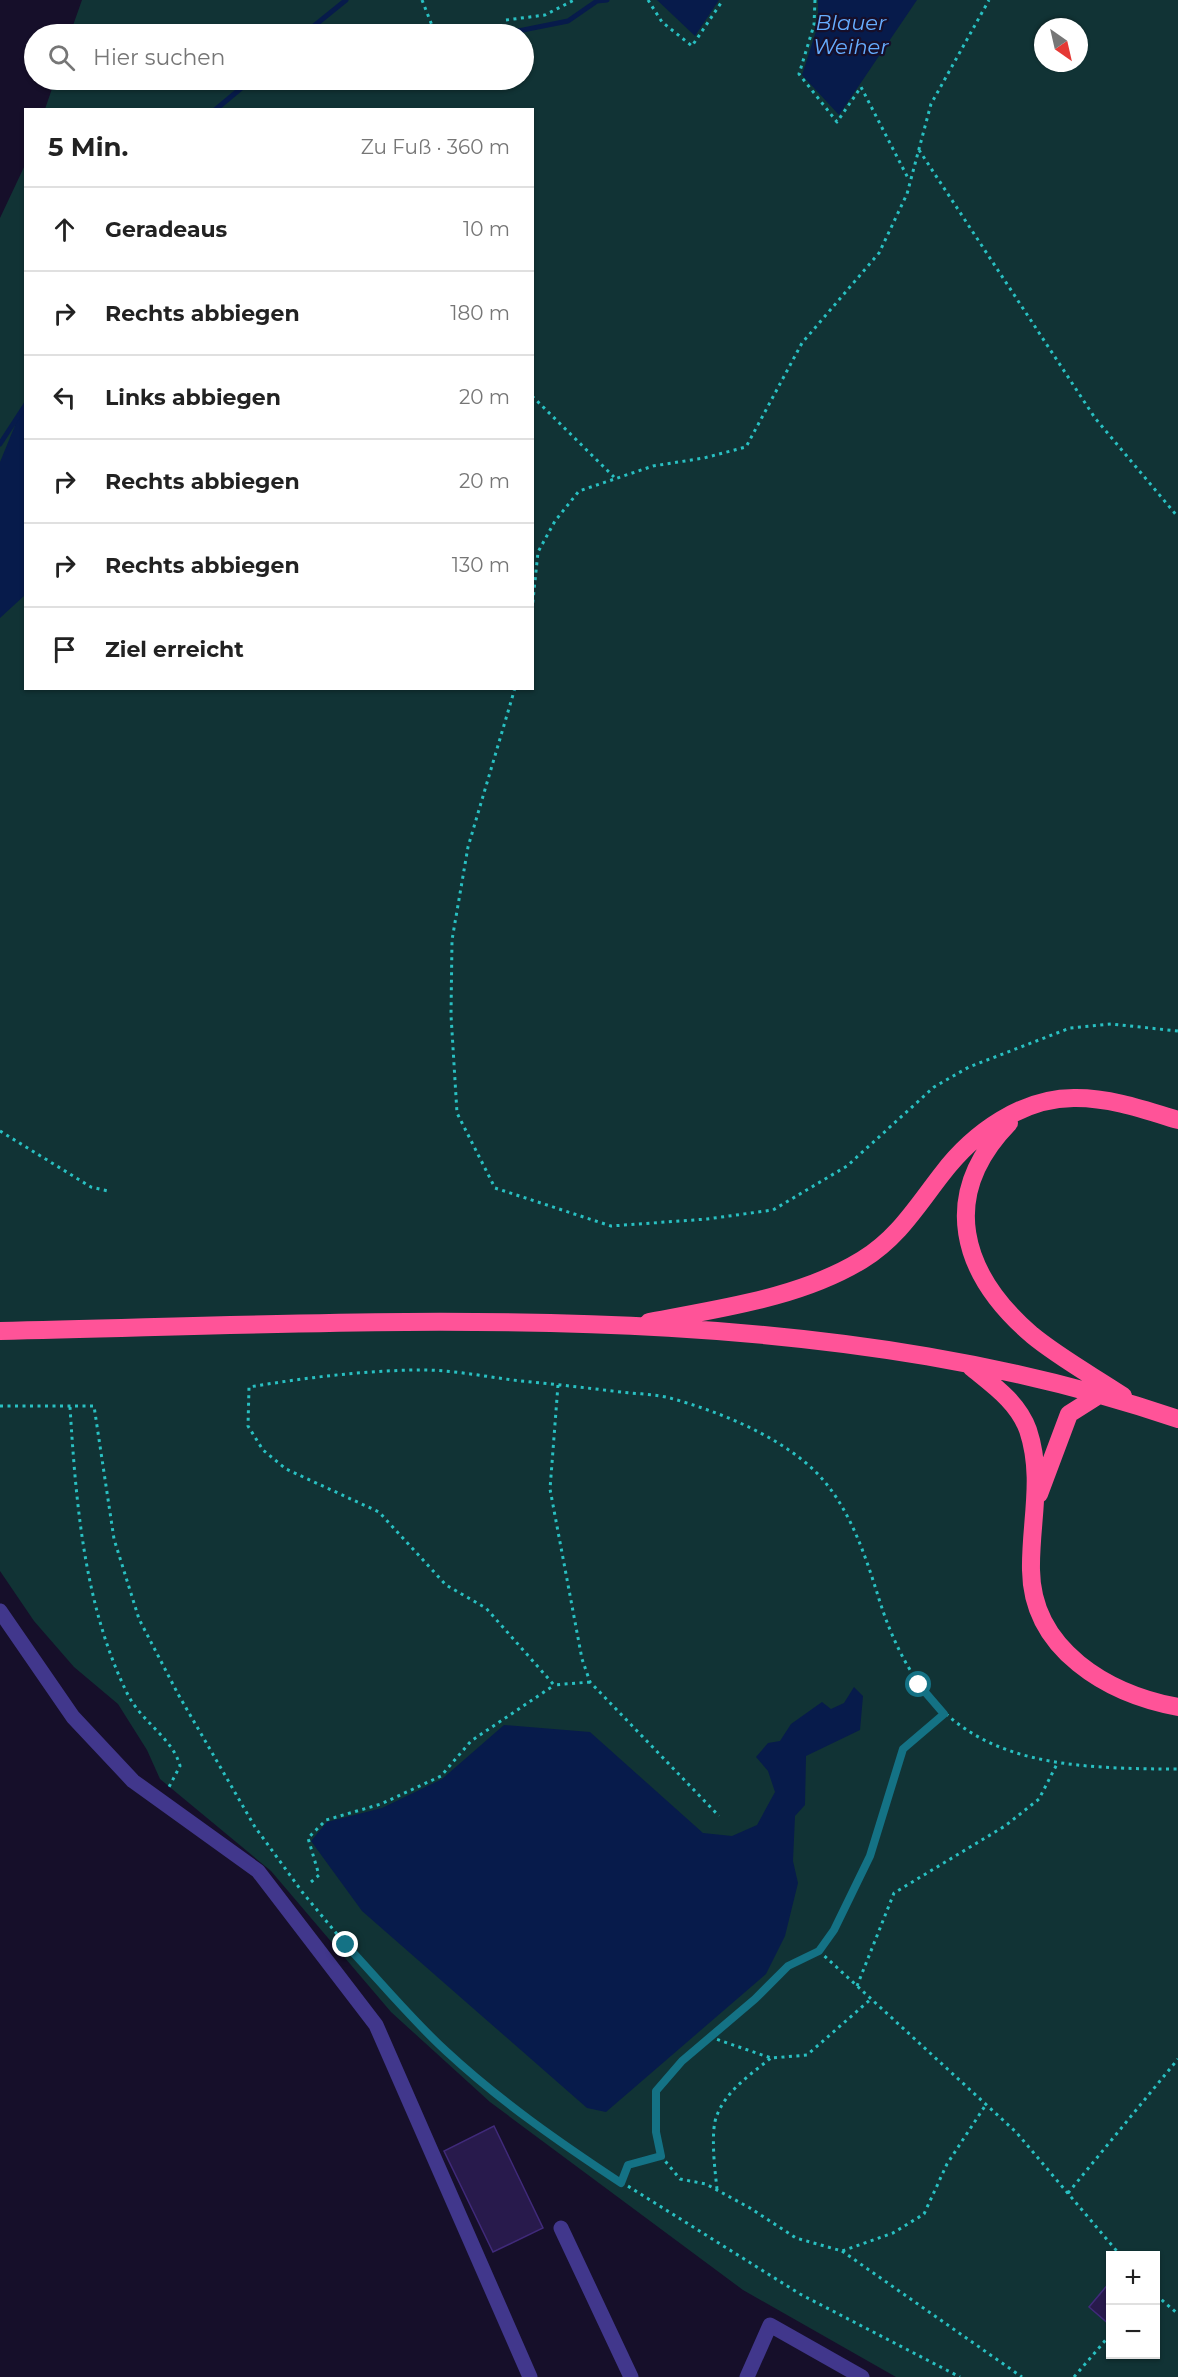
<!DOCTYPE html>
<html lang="de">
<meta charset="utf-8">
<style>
:root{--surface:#fff;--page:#f2f2f2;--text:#222;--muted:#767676;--line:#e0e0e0}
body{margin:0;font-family:Montserrat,sans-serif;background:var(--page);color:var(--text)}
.controls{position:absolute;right:18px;bottom:18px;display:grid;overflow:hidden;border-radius:0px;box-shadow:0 2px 4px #0004}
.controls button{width:54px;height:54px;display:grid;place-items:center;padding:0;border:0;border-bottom:2px solid var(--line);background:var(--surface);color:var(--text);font:30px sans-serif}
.compass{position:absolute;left:1034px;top:18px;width:54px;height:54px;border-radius:50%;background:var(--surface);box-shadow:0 2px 4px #0004;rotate:146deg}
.stop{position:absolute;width:18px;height:18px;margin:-14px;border:4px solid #147285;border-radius:50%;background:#fff}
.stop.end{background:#147285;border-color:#fff;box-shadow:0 2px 6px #0008}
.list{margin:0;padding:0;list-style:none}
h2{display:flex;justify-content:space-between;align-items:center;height:78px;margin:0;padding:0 24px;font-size:26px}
h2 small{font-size:20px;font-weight:400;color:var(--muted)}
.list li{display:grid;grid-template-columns:39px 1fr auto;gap:18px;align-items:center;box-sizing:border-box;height:84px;padding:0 24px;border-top:2px solid var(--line)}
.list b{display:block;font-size:22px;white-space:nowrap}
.list em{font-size:20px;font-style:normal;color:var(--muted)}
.icon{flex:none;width:33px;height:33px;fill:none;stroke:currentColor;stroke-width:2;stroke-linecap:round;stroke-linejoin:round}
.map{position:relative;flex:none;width:1178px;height:2377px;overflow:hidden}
.search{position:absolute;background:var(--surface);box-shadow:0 2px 4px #0004;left:24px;top:24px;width:510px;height:66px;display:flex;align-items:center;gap:15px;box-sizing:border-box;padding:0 21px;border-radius:33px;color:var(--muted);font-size:22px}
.panel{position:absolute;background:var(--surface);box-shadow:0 2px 4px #0004;left:24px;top:108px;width:510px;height:582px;border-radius:0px}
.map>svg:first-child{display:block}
.green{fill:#113335;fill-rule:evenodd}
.water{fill:#071b4b}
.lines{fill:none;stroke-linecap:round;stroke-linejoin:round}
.stream{stroke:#071b4b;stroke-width:5}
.building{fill:#281a4c;stroke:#402a7a;stroke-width:1.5}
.path{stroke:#29c0c2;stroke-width:3;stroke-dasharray:3 4.5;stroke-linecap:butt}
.minor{stroke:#41378c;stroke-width:15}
.highway{stroke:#ff5398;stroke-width:18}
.route{stroke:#147285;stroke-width:8}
.labels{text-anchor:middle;stroke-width:4.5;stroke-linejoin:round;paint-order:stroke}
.water-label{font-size:21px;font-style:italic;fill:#66adff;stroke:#160f2a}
</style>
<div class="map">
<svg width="1178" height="2377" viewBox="0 0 1178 2377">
<rect width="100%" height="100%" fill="#160f2a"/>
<!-- green -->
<path class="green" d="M82,0H1178V2377H896L743,2290L490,2102L391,2012L271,1871L160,1779L147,1750L118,1704L74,1667L34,1621L0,1571V218L25,165L26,688H532V110L45,109L55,80H524V34H70ZM1043,27H1079V63H1043ZM1110,2256H1156V2354H1110Z"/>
<!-- water -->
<path class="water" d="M657,0H719L695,36Z
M818,0H917L839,115L802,75L818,25Z
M25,401V595L0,618V462Z
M854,1687L863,1696L860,1730L806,1756L805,1805L795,1816L793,1861L798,1883L785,1936L766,1974L606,2112L587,2108L362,1911L311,1841L327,1822L382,1808L442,1779L504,1725L590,1732L703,1833L732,1836L757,1825L775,1792L768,1771L756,1757L768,1743L780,1741L791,1724L822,1702L831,1709L844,1703Z"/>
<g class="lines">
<!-- stream -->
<path class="stream" d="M304,34L346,0
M503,34L568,21L597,1L607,0
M215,110L251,80
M0,444L26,404"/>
</g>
<!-- building -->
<path class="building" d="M494,2126L543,2228L493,2252L444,2151Z
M1110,2282V2325L1089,2307Z"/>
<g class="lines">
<!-- path -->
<path class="path" d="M422,0L435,33L439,34
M648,0L662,22L692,46L723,0
M815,0L814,25L799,74L837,122L861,87L909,180
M506,20L545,15L574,0
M919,150L1095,418L1178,517
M532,396L614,477
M532,610L538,552L555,521L579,491L653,466L704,458L746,447L802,343L879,253L907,194L931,104L989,0
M515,688L468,847L452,940L451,1015L457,1113L495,1188L611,1226L707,1219L773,1210L847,1166L934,1087L969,1067L1070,1028L1111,1024L1178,1031
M0,1131L91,1187L108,1191
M558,1385L550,1489L582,1659L590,1682L719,1816
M0,1406H94L114,1539L139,1619L178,1694L255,1827L303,1893L346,1945L444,2049L505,2103L572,2151L800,2294L960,2377
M70,1407C76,1503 84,1605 127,1693C141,1722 173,1738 180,1766L169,1787
M590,1682L554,1685L486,1608L446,1585L379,1512L286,1469L263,1450L248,1426L249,1387C304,1378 359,1371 415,1370C450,1369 486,1377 521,1381C554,1384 587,1388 621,1392C637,1394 655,1394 670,1398C717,1411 769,1432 806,1463C846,1496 864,1551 879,1599C929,1758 1030,1769 1178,1769
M944,1715L903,1749L870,1856L834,1930L819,1951L788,1966L755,1999L682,2061L656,2091V2132L661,2156L680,2179L706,2184L750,2208L796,2238L842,2251L893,2233L924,2214L947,2164L985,2106
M311,1882L319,1875L308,1838L326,1820L381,1804L441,1776L471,1741L553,1686
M819,1951L1016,2132L1121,2256
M857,1986L894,1893L1005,1826L1039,1799L1057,1764
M710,2037L771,2058L807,2055L871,1999
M620,2183L628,2165L661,2156
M717,2189C715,2171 710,2131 717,2115C727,2090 751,2074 771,2058
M1068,2193L1178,2059
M842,2251L1022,2377
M1156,2295L1178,2314
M1074,2377L1110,2335"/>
<!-- minor -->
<path class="minor" d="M0,1611L73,1717L133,1781L258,1871L376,2025L530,2377
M561,2228L631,2377
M747,2377L770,2325L862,2377"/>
<!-- highway -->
<path class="highway" d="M1009,1123C938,1196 961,1274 1032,1335C1060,1358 1093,1376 1123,1396
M649,1322C720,1308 800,1298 862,1260C898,1238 917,1206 942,1174C973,1133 1023,1097 1076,1098C1111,1098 1145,1110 1178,1120
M0,1331C387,1323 806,1292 1178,1419
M971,1367C993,1385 1018,1402 1028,1430C1044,1478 1030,1523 1031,1570C1032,1650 1108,1694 1178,1707
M1039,1494L1069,1414L1099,1395"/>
</g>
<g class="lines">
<!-- route -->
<path class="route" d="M346,1945C379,1980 410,2018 446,2051C500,2101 559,2142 621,2183L628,2165L661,2156L656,2132V2091L682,2061L755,1999L788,1966L819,1951L834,1930L870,1856L903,1749L944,1714L919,1685"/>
</g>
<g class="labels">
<!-- water labels -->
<g class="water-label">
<text x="851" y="30">Blauer<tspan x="851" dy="24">Weiher</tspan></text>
</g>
</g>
</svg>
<div class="controls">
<button>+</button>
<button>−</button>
</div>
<svg class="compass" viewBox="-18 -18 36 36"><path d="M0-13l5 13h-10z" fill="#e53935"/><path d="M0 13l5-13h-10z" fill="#767676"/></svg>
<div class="stop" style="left:919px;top:1685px"></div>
<div class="stop end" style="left:346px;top:1945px"></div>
<div class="search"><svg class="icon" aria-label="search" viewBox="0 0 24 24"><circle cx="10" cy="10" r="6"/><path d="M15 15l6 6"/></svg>Hier suchen</div>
<section class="panel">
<h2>5 Min.<small>Zu Fuß · 360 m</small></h2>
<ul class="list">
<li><svg class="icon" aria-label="ahead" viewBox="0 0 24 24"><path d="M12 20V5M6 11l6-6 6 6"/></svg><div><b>Geradeaus</b></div><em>10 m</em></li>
<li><svg class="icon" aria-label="right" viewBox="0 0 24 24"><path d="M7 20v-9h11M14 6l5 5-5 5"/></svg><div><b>Rechts abbiegen</b></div><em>180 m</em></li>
<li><svg class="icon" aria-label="left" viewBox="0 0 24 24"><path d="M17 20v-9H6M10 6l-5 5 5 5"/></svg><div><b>Links abbiegen</b></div><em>20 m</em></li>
<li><svg class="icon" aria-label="right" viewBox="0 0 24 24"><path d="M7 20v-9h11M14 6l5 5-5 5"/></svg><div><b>Rechts abbiegen</b></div><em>20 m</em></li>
<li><svg class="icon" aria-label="right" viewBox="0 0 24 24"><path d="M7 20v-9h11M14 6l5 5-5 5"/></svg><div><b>Rechts abbiegen</b></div><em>130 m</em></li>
<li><svg class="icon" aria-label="arrive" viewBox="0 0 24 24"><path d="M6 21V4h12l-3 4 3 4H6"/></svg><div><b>Ziel erreicht</b></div></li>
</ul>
</section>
</div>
